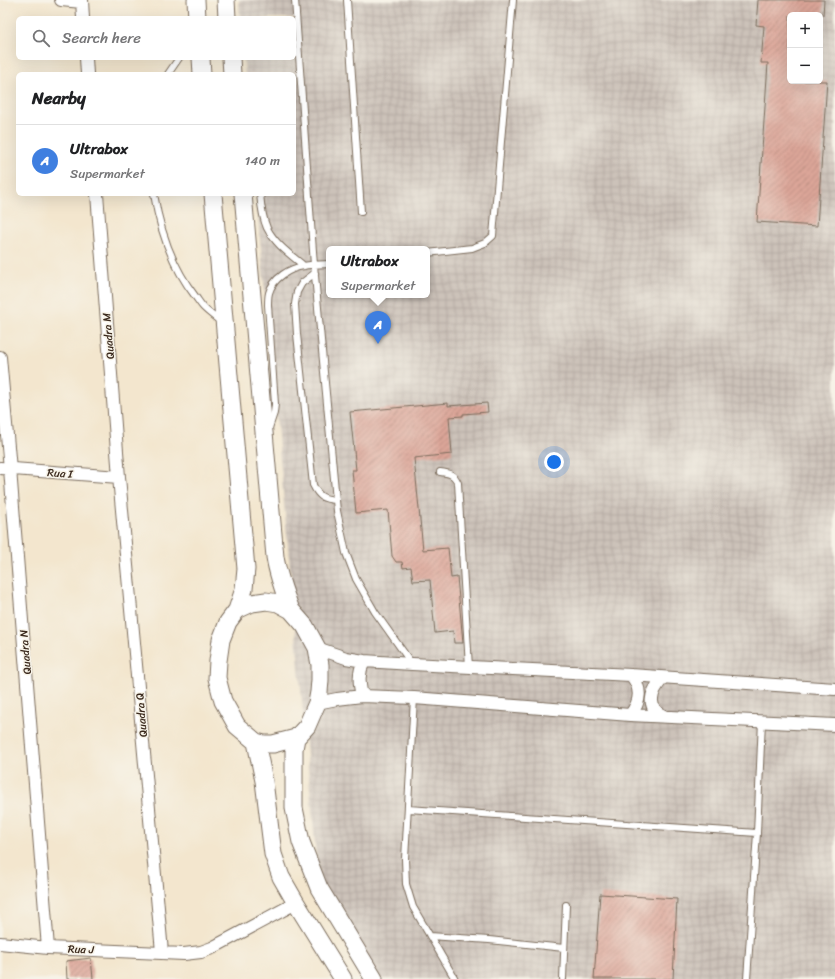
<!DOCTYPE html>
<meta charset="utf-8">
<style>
:root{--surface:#fff;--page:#f6f6f6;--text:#202124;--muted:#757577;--line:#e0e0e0;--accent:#b45309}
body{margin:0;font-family:Sriracha,sans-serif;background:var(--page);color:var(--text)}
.controls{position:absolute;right:12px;top:12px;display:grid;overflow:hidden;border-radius:6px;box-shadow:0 4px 16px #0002}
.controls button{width:36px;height:36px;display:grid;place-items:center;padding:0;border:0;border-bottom:1px solid var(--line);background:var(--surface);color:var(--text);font:20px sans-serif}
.you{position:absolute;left:554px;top:462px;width:14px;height:14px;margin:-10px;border:3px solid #fff;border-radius:50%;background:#1a73e8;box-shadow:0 0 0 6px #1a73e833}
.badge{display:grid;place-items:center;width:26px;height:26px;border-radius:50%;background:var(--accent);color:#fff;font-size:13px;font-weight:700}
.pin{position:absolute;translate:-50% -33px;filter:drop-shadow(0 1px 2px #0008)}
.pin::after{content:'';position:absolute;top:21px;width:14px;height:12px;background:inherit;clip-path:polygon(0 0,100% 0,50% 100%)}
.popup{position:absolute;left:326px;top:246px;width:104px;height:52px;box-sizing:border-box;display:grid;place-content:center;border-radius:6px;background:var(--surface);filter:drop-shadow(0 1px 3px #0005);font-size:13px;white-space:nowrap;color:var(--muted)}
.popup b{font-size:15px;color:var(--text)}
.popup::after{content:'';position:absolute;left:50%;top:100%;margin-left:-8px;border:8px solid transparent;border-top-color:var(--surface)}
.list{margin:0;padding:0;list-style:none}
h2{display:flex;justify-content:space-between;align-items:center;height:52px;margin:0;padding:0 16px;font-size:17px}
h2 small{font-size:13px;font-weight:400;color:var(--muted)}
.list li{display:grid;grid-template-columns:26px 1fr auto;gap:12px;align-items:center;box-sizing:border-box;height:72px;padding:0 16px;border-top:1px solid var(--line)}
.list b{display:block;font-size:15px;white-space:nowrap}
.list p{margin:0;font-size:13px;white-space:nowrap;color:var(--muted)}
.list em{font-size:13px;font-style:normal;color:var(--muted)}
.icon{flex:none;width:22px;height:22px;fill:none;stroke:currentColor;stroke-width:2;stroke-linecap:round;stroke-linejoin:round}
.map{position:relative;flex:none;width:835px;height:979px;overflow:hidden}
.search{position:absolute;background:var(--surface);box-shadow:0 4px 16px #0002;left:16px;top:16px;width:280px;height:44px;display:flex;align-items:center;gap:10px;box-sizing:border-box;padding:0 14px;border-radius:6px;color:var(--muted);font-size:15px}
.panel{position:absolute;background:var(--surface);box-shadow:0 4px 16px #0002;left:16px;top:72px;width:280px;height:124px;border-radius:6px}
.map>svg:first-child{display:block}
.industrial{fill:url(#industrial-grid);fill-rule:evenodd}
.building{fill:url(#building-hatch)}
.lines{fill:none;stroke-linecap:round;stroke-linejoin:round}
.lane-casing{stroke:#7b6c5c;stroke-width:8}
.street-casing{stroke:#7b6c5c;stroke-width:14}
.secondary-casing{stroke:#7b6c5c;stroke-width:19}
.lane{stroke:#fff;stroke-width:6}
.street{stroke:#fff;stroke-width:12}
.secondary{stroke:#fff;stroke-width:17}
.labels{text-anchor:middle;stroke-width:3;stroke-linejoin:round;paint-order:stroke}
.street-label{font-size:11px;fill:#3b2a1e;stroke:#f7f3e8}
</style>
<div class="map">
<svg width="835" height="979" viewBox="0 0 835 979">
<defs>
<pattern id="industrial-grid" width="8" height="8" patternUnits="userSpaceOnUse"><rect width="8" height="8" fill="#ccc2b9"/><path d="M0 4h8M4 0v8" fill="none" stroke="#b0a79f"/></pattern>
<pattern id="building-hatch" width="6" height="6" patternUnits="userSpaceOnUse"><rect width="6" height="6" fill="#dca699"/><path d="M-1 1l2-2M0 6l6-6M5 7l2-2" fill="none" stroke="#b4877c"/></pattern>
</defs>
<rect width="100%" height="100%" fill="#f7f3e8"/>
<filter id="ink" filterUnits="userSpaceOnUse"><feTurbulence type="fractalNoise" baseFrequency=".025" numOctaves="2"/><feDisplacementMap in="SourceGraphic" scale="8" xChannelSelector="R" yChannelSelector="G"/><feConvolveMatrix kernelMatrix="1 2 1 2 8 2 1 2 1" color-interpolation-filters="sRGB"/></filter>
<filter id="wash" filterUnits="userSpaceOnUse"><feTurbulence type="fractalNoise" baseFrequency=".012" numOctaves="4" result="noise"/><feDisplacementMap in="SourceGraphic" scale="16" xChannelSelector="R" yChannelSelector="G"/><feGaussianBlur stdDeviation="0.9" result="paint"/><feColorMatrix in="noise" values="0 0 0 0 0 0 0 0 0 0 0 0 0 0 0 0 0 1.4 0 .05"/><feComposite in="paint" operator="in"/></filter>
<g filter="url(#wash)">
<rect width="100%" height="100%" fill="#f3e6ce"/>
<!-- industrial -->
<path class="industrial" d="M239,0H835V979H370L319,888L256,194H294V74H245L244,58H294V18H240ZM790,15H820V81H790ZM329,249H427V295H329Z"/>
<g id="blocks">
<!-- building -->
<path class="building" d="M758,0H824L823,15H790V81H827L817,226L757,222L768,63H761L764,26L756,25Z
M448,403V406L487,403L488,412L463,414V416L449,417L452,454L414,458L423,550L448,548L451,578L457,577L463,643H454L453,631L435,633L430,580L413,581L411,567L403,568L402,562H396L392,556L388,510L356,513L352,470H356L350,412Z
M600,894L677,899L673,979H594Z
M91,958L93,979H67L66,961Z"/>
</g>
</g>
<g filter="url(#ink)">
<use href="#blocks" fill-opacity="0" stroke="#7b6c5c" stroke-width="1"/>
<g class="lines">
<!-- lane casing -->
<g class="lane-casing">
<path id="lane" d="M295,0L314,265L337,511L346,553L356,579L375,612L412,664
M347,0L361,212
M168,74L179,58
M154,194C160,231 172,266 195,296C198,300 201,305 204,308C209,313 216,318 221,322
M260,194C261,205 262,217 267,228C275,244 291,255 304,266
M427,253L472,248L485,243L493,236L513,0
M315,273L302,283L297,292L295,304L297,334L313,485C319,497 323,499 336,500
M269,428L274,413L275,404L268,305C268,301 268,297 269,293C273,278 290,268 304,266C312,264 321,265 329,264
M440,472C449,473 454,474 458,483L469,667
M414,698L405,859L406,884L413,907L455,979
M408,809L757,833
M430,936L489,940L564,948
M563,979L566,905
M747,979L757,833L762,721"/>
</g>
<!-- street casing -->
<g class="street-casing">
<path id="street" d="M61,0L82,2
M82,0L83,18
M86,58L87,74
M97,194L119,477L162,952
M0,357L10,469L48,948
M0,468L119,477
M317,648L346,658L364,661L412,664L631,675L835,689
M663,678C656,686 646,700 656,711C658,713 662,715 664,716
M362,696C359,683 358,673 364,661
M317,703L337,699L362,696L414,698L630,715L835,725
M630,715C641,702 642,688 631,675
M0,943L48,948L184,954L201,952L212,948L296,903"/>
</g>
<!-- secondary casing -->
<g class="secondary-casing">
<path id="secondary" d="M196,0L197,18
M226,0L227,18
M201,58L202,74
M231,58L232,74
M213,194L246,569L244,589L237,610L228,622L221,640L218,661L217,678L223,701L237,726L256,742L264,744H273L296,738
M243,194L275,557C278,576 284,592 291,610
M237,610L252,603L266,601L278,603L291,610L305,626L317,648L320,665V680L319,692L317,703L307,726L296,738L294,749V808L301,842L319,888L374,979
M256,742L264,781L273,854L281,877L296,903L343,979"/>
</g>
<!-- lane -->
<use href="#lane" class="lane"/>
<!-- street -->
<use href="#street" class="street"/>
<!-- secondary -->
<use href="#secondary" class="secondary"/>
</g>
</g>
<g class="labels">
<!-- street labels -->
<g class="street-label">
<text transform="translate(108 336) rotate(-95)" y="4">Quadra M</text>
<text transform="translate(60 473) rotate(4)" y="4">Rua I</text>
<text transform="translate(25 652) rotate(-95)" y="4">Quadra N</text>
<text transform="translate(141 715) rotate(-95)" y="4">Quadra Q</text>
<text transform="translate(81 949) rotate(2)" y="4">Rua J</text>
</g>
</g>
</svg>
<div class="controls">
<button>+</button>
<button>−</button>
</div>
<div class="you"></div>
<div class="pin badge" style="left:378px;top:344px;background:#3f7fe0">A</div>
<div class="popup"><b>Ultrabox</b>Supermarket</div>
<div class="search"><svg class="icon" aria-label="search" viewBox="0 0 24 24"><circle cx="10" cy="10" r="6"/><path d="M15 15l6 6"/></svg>Search here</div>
<section class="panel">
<h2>Nearby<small></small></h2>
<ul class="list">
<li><span class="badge" style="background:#3f7fe0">A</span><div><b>Ultrabox</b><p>Supermarket</p></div><em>140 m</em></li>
</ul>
</section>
</div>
